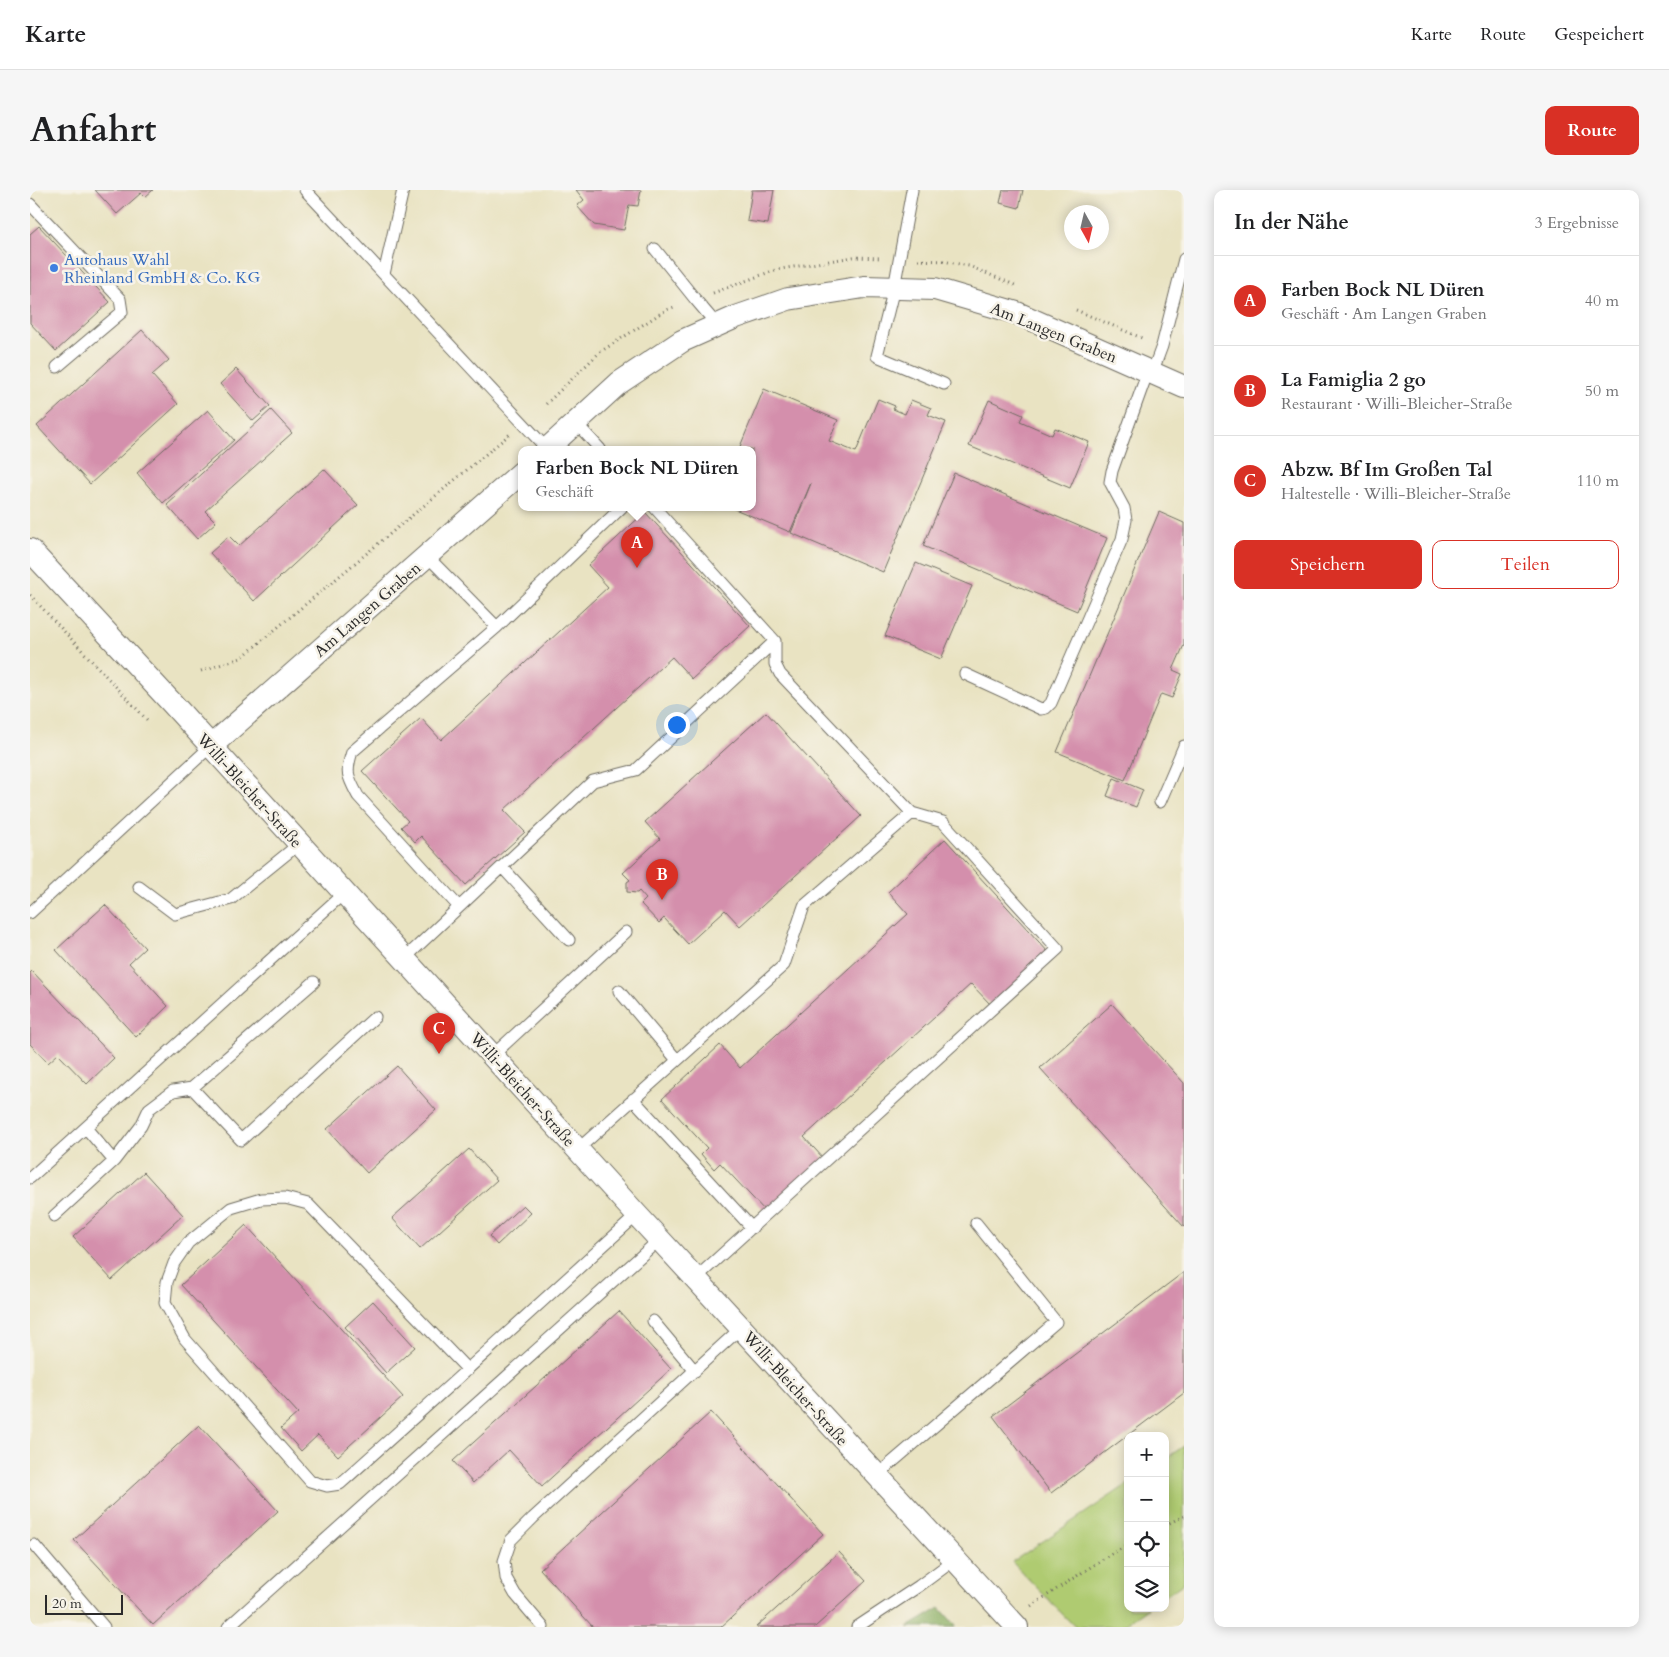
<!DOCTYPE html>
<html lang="de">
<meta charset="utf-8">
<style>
:root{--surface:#fff;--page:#f6f6f6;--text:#202124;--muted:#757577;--line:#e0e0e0;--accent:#d93025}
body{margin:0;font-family:Cardo,serif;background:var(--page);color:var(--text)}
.controls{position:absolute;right:15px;bottom:15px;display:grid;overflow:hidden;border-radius:10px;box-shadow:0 2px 12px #0003}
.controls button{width:45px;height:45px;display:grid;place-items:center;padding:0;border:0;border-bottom:1px solid var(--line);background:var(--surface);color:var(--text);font:25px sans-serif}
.compass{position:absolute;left:1034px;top:15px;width:45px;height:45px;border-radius:50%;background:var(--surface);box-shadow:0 2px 12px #0003;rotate:172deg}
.scale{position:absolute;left:15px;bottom:12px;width:78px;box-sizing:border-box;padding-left:5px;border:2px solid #2b2b2b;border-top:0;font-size:14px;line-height:18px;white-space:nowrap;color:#2b2b2b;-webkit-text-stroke:4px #f7f3e8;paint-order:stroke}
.you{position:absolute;left:646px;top:534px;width:18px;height:18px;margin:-12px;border:4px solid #fff;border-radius:50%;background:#1a73e8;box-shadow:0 0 0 8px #1a73e833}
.badge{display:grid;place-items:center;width:32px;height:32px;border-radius:50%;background:var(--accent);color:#fff;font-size:16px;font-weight:700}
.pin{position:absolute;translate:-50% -41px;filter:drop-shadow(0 1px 2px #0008)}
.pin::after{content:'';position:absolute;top:26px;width:18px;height:15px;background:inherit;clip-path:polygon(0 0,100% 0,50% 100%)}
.popup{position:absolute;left:488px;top:256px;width:238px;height:65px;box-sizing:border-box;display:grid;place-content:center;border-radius:10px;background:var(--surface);filter:drop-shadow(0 1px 4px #0005);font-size:16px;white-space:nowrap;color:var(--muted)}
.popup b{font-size:19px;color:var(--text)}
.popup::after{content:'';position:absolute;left:50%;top:100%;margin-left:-10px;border:10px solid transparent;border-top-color:var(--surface)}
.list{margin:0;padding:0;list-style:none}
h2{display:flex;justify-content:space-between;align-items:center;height:65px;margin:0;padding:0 20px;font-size:21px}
h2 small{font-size:16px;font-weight:400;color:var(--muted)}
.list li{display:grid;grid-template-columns:32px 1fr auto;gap:15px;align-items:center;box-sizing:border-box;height:90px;padding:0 20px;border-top:1px solid var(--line)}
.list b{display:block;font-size:19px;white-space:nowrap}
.list p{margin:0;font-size:16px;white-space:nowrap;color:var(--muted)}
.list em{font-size:16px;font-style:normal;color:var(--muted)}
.actions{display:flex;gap:10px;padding:15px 20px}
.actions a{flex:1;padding:11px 0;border:1px solid var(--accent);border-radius:10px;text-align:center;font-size:18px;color:var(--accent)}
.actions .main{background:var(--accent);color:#fff}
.icon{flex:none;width:28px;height:28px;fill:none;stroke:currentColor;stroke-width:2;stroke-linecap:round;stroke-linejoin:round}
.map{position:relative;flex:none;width:1154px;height:1437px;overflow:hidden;border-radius:10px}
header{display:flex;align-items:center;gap:30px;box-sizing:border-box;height:70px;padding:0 25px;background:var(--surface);border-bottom:1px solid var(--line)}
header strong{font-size:24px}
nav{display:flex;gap:28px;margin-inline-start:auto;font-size:18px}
.intro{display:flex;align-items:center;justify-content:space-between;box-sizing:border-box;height:120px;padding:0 30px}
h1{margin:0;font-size:35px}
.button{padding:12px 22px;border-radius:10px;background:var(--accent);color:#fff;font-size:18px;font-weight:700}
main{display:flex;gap:30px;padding:0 30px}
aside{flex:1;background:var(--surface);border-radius:10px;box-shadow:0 2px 12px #0003}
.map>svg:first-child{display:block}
.green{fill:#afcb71;stroke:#6d7b4e}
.forest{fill:#8baf63;stroke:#5b6d47}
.building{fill:#d48fac}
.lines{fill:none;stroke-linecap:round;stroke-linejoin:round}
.lane-casing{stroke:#6e6b60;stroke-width:13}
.street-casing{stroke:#6e6b60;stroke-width:24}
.path{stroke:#6e6b60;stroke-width:3;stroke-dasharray:1 4;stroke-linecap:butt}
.lane{stroke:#fff;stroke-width:11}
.street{stroke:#fff;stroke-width:22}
.shop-dot{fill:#3f7fe0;stroke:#f7f3e8;stroke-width:2}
.labels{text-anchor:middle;stroke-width:5;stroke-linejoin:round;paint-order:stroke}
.shop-label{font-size:16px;fill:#366cbe;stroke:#f7f3e8;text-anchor:start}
.street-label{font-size:16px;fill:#2b2b2b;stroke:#f7f3e8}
</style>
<header>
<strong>Karte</strong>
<nav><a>Karte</a><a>Route</a><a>Gespeichert</a></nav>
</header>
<div class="intro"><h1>Anfahrt</h1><a class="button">Route</a></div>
<main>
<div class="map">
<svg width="1154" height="1437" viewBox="0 0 1154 1437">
<rect width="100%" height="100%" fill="#f7f3e8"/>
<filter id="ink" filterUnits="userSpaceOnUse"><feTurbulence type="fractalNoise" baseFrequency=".02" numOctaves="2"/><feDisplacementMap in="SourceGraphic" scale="10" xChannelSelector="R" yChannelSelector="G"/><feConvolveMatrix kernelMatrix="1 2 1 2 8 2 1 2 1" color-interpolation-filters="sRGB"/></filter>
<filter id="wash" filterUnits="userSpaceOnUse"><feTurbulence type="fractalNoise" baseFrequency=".0096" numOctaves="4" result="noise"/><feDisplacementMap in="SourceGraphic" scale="20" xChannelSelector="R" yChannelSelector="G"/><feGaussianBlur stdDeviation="1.12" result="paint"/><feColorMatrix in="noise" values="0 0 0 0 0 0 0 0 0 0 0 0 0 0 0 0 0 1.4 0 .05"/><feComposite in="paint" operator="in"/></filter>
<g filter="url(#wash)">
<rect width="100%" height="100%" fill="#e9e3c2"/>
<!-- green -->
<path class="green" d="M1154,1256V1393L1135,1406V1269Z
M1098,1294V1418H1118L1091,1437H1045L982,1372Z"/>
<!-- forest -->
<path class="forest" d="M910,1418L927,1437H878Z"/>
<g id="blocks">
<!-- building -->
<path class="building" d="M65,0H123L115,7L111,3L87,24Z
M546,0H611L608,16L599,15L594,40L564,35L547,16L554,10Z
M722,0H744L738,34L717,31Z
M973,0H993L989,18L970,13Z
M9,36L80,112L26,161L0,133V44Z
M112,140L139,170L122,185L148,214L60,294L7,236Z
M206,179L240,216L223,231L190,194Z
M734,199L808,230L799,251L826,262L848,209L865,216L863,219L875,224L881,210L901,218L898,225L916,232L853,382L761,343L781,293L760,342L700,317H722V259H709Z
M959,210L993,225L990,231L1022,245L1025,238L1059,252L1040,298L939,256Z
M178,220L204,250L133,313L107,283Z
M241,220L262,243L175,321L186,332L167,349L137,315Z
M294,279L328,315L224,411L180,363L199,346L209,356Z
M924,283L1077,348L1047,421L893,356Z
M615,322L720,436L662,489L642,467L474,620L495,642L436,695L391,646L385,652L371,637L378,631L332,581L391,528L411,550L578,397L558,375Z
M1129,322L1154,333V455L1143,480L1152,484L1142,508L1131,504L1095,590L1027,562Z
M886,373L942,396L911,469L855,446Z
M736,522L831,626L710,736L695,720L658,754L634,728L629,733L611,714L616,709L609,701L607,703L597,702V692L600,690L593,683L630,649L615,632Z
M1084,588L1113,600L1106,617L1077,606Z
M915,649L1019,763L962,816L941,794L774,947L794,969L736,1022L690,973L684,979L671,964L677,958L632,909L690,855L710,878L878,724L858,702Z
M75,715L115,758L99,773L138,816L106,847L26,760Z
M2,781L84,868L57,894L28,864L18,873L0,854V783Z
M1082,814L1154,893V1037L1010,878Z
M367,876L406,920L337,983L297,939Z
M439,959L467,990L390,1059L362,1028Z
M114,982L153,1025L82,1090L43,1047Z
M493,1015L501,1023L467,1055L459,1046Z
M216,1035L373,1207L308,1266L288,1245L271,1261L251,1238L268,1223L151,1095Z
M1154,1082V1203L1021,1303L963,1226Z
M343,1111L385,1157L356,1183L315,1137Z
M589,1121L641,1179L512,1296L479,1260L443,1293L423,1271Z
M681,1222L793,1344L691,1437H563L510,1379Z
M169,1235L248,1321L123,1435L44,1350Z
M809,1362L836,1391L785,1437H726Z"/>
</g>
</g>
<g filter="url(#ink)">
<use href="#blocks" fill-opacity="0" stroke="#6e6b60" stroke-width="1"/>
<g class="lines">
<!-- lane casing -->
<g class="lane-casing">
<path id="lane" d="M275,0L517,259
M882,0L864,98L847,166L914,194
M0,14L90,109L92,122L27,177
M625,59L665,109L688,136
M354,84L373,0
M1122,183L1132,156L1154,69
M546,233L570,259
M624,317L745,451V474L750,484L882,623L913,632L1028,759L666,1088
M397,366L467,437
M935,484L1011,519L1016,518L1021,513L1092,349L1096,330L1094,318L1080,292L1082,281L1118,181
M1130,612L1154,556
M472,677L539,750
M109,697L145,724L201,709L269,654
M429,717L328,606C318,587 315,583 322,562L467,437L592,317
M0,723L181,556
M374,769L563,591L606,580L745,451
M589,801L647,870
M462,866L596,742
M162,898L284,792
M603,909L722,1038
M547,960L754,775L774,716L882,623
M84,971L111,936L119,919L143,901L162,898L211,950L345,827
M0,988L314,703
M24,1026L84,971L56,938
M623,1131L665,1181
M438,1180L278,1014L255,1008L231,1009L201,1018L158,1053L144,1073L137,1092L135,1113L155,1149L280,1291L297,1296L310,1294C410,1205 508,1115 607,1025
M846,1286L1026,1132L946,1033
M4,1355L74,1437
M198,1437L630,1049
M513,1437L485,1404L476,1388L474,1371L481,1350L503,1328L711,1138
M827,1437L889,1396L924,1370"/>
</g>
<!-- street casing -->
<g class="street-casing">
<path id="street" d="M517,259L589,193L652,151L706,127L758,109L834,97L905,99L987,123L1154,197
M0,360L140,511L607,1025L987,1437
M181,556L492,282"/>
</g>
<!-- path -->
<path class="path" d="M888,70L913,71L939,76L987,96
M683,103L745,80L823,67L852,68
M1046,120L1114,149
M516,214L570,162L636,120L647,116
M0,405L119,532
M171,481L211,468L480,244
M1135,1335L1154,1326
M1001,1416L1079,1365L1098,1355"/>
<!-- lane -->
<use href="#lane" class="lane"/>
<!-- street -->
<use href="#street" class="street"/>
</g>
</g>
<!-- markers -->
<circle class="shop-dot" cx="24" cy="78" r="5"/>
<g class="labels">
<!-- shop labels -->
<g class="shop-label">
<text x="34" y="75">Autohaus Wahl<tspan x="34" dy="18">Rheinland GmbH &amp; Co. KG</tspan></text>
</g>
<!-- street labels -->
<g class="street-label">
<text transform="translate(1024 142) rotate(22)" y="6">Am Langen Graben</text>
<text transform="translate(337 419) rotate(-41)" y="6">Am Langen Graben</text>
<text transform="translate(220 600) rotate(48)" y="6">Willi-Bleicher-Straße</text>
<text transform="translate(493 899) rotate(48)" y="6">Willi-Bleicher-Straße</text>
<text transform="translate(766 1198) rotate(48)" y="6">Willi-Bleicher-Straße</text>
</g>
</g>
</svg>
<div class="controls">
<button>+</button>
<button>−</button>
<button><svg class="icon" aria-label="locate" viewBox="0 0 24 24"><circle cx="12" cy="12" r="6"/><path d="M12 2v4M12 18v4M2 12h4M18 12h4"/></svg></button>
<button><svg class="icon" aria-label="layers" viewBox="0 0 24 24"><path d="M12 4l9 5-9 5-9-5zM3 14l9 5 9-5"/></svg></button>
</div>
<svg class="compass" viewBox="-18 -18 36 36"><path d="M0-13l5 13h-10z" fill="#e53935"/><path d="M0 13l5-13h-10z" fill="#757577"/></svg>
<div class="scale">20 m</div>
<div class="you"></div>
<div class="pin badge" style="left:607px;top:378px">A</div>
<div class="popup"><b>Farben Bock NL Düren</b>Geschäft</div>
<div class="pin badge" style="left:632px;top:710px">B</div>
<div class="pin badge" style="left:409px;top:864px">C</div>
</div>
<aside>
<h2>In der Nähe<small>3 Ergebnisse</small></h2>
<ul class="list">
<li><span class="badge">A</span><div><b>Farben Bock NL Düren</b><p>Geschäft · Am Langen Graben</p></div><em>40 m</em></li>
<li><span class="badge">B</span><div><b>La Famiglia 2 go</b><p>Restaurant · Willi-Bleicher-Straße</p></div><em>50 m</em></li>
<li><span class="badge">C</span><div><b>Abzw. Bf Im Großen Tal</b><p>Haltestelle · Willi-Bleicher-Straße</p></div><em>110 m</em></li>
</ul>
<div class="actions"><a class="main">Speichern</a><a>Teilen</a></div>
</aside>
</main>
